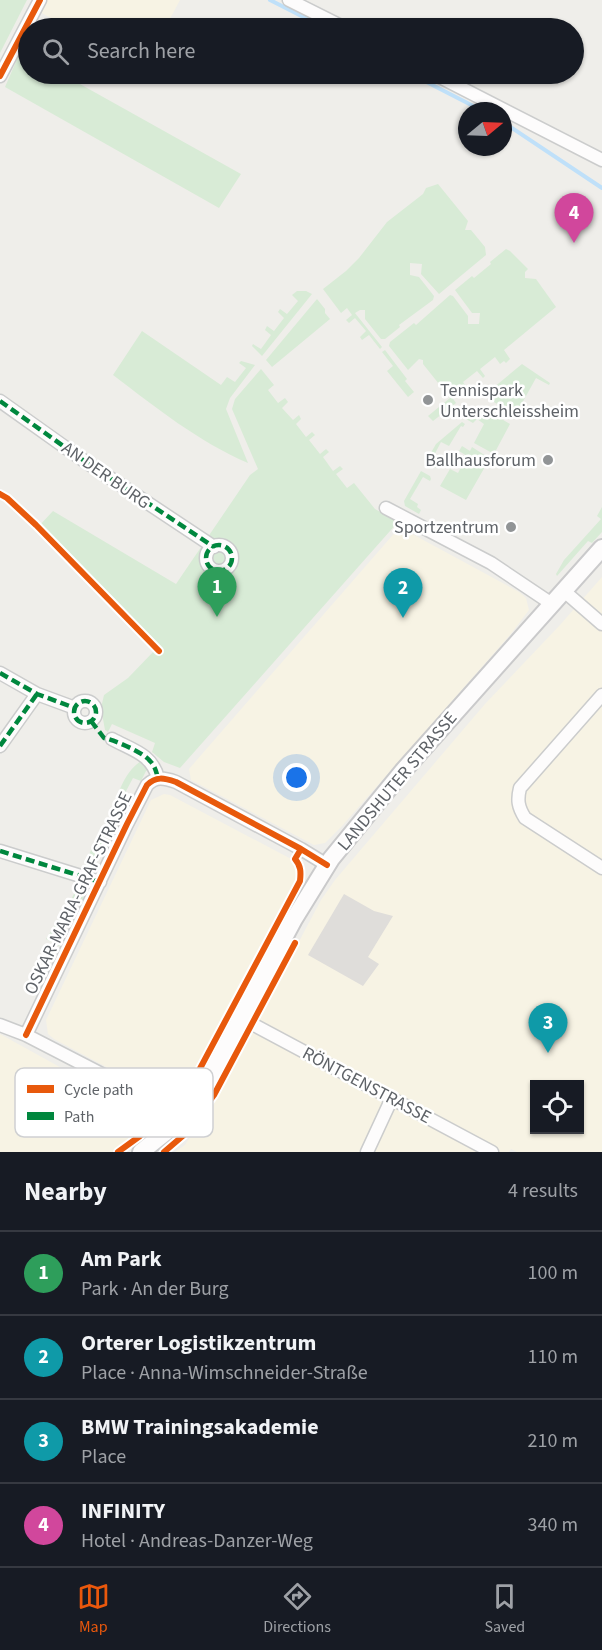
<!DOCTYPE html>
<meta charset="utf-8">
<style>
:root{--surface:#171b24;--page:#20242c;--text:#f1f3f6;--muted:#9ea1a6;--line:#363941;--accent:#ea580c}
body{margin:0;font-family:"Source Sans 3",sans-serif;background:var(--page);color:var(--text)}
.controls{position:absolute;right:18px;bottom:18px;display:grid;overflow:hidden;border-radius:0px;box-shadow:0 2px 4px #0004}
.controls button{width:54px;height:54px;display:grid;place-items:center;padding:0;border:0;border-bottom:2px solid var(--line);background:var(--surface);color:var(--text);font:30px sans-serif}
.compass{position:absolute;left:458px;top:102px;width:54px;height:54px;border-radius:50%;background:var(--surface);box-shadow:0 2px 4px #0004;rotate:71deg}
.you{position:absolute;left:297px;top:778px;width:21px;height:21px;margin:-15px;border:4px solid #fff;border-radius:50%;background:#1a73e8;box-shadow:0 0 0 9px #1a73e833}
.badge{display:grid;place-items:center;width:39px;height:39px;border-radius:50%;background:var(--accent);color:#fff;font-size:20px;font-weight:700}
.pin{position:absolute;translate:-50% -50px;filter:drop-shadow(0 2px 3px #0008)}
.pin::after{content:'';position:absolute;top:32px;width:21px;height:18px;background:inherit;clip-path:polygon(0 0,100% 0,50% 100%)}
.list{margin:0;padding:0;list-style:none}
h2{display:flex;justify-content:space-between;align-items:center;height:78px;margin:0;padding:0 24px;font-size:26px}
h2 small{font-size:20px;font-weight:400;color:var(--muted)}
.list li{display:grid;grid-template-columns:39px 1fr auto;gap:18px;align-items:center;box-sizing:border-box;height:84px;padding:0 24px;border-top:2px solid var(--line)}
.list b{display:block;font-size:22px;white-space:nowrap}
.list p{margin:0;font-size:20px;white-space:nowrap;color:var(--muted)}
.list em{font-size:20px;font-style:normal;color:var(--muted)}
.icon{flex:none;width:33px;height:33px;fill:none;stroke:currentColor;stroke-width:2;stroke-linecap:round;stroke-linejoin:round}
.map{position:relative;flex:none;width:602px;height:1152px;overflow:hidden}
.search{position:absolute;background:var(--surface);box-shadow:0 2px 4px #0004;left:18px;right:18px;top:18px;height:66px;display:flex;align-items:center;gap:15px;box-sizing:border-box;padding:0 21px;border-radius:33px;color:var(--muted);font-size:22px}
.sheet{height:414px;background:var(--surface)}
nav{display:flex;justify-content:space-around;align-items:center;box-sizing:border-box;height:84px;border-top:2px solid var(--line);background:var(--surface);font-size:16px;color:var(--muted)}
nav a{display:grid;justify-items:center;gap:3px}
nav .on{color:var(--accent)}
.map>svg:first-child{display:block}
.commercial{fill:#f7f3e4;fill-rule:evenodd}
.industrial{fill:#dfddda}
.green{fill:#d8ebd6}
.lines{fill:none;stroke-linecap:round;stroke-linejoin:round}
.stream{stroke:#bfe0f9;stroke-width:4}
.street-casing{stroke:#cbcccc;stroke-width:15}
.secondary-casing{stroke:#cacacb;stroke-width:20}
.street{stroke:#fdfcfc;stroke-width:12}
.secondary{stroke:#fdfcfc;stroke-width:16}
.quiet{stroke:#00873e;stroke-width:4.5;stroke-dasharray:9 4.5;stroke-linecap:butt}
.cycleway-casing{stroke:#fff;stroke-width:10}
.cycleway{stroke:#e8590c;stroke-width:6}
.poi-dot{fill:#919496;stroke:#fff;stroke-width:2}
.labels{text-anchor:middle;stroke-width:5;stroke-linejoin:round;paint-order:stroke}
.poi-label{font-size:18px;fill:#5f6368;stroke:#fff;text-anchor:end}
.street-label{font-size:18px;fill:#5f6368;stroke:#fff}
.key{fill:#fff;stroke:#cfd0d2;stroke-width:1.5}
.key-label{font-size:16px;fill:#5f6368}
</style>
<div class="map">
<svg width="602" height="1152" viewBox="0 0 602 1152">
<rect width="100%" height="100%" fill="#efeeea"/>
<!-- commercial -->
<path class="commercial" d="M47,0H180L165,28H69L40,12Z
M398,529H403L519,592L526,598L529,610L510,635L342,826L325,843L314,845L191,780L189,769Z
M602,577V1152H517L511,1149L509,1152H175L185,1145L239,1058L305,930L321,900L335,880L485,704L560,625ZM534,1084H580V1130H534Z
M164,794L170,795L295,861L299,870L298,877L294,886L193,1077L182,1092L168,1101L152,1095L123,1076L54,1039L48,1034L46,1020L151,800Z
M0,1034L134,1108L141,1119V1130L138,1134L112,1152H0Z"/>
<!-- industrial -->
<path class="industrial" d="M344,894L374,911L393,916L368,957L379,964L363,986L308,955Z"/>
<!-- green -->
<path class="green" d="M0,0H27L0,53Z
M21,50L28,54V74H62L241,174L219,208L5,87Z
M438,184L468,221L465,230H471L485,247L486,255L439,294L421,274L422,264L410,263V275L419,277L434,296L433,300L399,325L400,327L385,339H381L365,319V310H360L355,313L382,347L380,349L369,335L362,340L360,337L366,331L355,318L349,323L346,320L352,315L347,308L341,313L323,289L346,271L359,258L387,222L423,194L426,188Z
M506,249L510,251L528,269L525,272V278L536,279L556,307L504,350L510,359L506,363L504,361L500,364L495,357L480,369L485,376L483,378L477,371L463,382L468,389L465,391L460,384L449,393L456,403L433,421L428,416L450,398L442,388L445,385L439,384L423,364V360L419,359L408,370L389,346L390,342L414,323L416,325L450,295L453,296L468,316V324H479L480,313H472L455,290L472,276L474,278L491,264L490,262Z
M297,291H306L312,294L262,356L252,346L253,344L261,349L271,335L265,330L267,326L274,331L284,318L278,312L280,309L287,314L298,301L292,295Z
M317,299L325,309V313L330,319L272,367L266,360Z
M142,331L221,385L227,377L235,382L246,368L239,363L241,361L255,365L230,398L226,409L248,463C199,442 155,407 113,375Z
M385,350L407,379L405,381L414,392L408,397L387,371L393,366L382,352Z
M522,364L550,383L549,385L536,378L516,414L490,400L487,393Z
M261,369L274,385L268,390L278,403L285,398L288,402L282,408L293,420L299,415L301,419L296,424L306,437L312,432L315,435L309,440L320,454L326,449L329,452L323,457L333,471L340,466L343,469L336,474L347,488L354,483L375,509L398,522L180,768L164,762L152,752L155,743L112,724L108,732L105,730L101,708L104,695L128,678L154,651L37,528L53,511L176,584L250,475L258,469L232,409L235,399Z
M481,407L510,424L494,454L474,443L484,424L477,419L473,423L466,419Z
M462,422L465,424L463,427L461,426L449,446L441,442L431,461L438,467L434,468L425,463L436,444Z
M462,446L470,451L472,447L486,456L483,462L486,465L466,500L440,486L450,469L458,473L467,456L459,451Z
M421,471L430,476L431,479L430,481L423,477L410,499L418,504L417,507L421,510L419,514L405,506L404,501Z
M602,507V532L592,543L588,541L557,576L556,574L564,560L601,519L597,516Z
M141,761L150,769L146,771L141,781L133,778L125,793L134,797L131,801L123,797L116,812L124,816L122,821L111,814C118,795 123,773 141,761Z
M107,821L119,827L118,830L109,826L102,841L110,846L108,849L100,846L92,862L101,866C97,873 90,874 83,872L88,856Z
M80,881L86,889L81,906L73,902L67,915L75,919L72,926L64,922L55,938L63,943L61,947L46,939L71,900Z"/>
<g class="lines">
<!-- stream -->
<path class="stream" d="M270,0L325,28
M411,74L483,111
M503,122L602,188"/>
<!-- street casing -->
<g class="street-casing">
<path id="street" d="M289,0L345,28
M434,74L602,160
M0,76L40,0
M0,401L83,460L214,547
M386,508L491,563L552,604
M206 558a13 13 0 1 1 26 0a13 13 0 1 1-26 0Z
M564,591L602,624
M0,673L37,694L75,708
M602,695L520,788C517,800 518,807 525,818L602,868
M74 712a11 11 0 1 1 22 0a11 11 0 1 1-22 0Z
M112,739C132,750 152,754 158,778
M0,746L37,694
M0,851L100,882
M241,1018L492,1152
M0,1025L26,1035L119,1083L142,1100L166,1132
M26,1035L127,824L147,785C156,776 164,778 176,782L301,849L327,865
M367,1152L392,1098"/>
</g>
<!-- secondary casing -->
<g class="secondary-casing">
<path id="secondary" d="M141,1152L166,1132L184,1114L206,1084L294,919L331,859L403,771L602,548"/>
</g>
<!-- street -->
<use href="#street" class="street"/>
<!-- secondary -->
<use href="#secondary" class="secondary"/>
<!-- quiet -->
<path class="quiet" d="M0,401L83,460L214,547
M206 558a13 13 0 1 1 26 0a13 13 0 1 1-26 0Z
M0,673L37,694L75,708
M74 712a11 11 0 1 1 22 0a11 11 0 1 1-22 0Z
M91,721L104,738C114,740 143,752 150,761C155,766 156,771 158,778
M0,746L37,694
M0,851L100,882"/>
<!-- cycleway casing -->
<g class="cycleway-casing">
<path id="cycleway" d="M0,76L40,0
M0,494L7,498L36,525L159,651
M26,1035L127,824L147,785C156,776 164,778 176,782L301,849L327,865
M118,1152L140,1136L170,1103L185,1092L196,1076L300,881C301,872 301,866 295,859L301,849
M164,1152L185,1134L214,1095L295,943"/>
</g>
<!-- cycleway -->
<use href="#cycleway" class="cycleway"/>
</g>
<!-- markers -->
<g class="poi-dot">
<circle cx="428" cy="400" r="6"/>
<circle cx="548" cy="460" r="6"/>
<circle cx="511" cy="527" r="6"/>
</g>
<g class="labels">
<!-- poi labels -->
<g class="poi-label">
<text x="440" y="396" text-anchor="start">Tennispark<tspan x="440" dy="21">Unterschleissheim</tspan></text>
<text x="536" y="466">Ballhausforum</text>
<text x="499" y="533">Sportzentrum</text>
</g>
<!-- street labels -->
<g class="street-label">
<text transform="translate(106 475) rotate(35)" y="6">AN DER BURG</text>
<text transform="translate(397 781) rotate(-50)" y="6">LANDSHUTER STRASSE</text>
<text transform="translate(78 893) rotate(-64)" y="6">OSKAR-MARIA-GRAF-STRASSE</text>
<text transform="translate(367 1085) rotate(28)" y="6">RÖNTGENSTRASSE</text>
</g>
</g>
<!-- legend -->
<rect x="15" y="1068" width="198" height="69" rx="9" class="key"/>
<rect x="27" y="1085" width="27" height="8" fill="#e8590c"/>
<rect x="27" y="1112" width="27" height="8" fill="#00873e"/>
<g class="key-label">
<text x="64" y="1095">Cycle path</text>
<text x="64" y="1122">Path</text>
</g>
</svg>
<div class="controls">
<button><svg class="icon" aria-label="locate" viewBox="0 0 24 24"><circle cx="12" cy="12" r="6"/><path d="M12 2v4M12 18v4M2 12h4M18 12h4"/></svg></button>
</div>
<svg class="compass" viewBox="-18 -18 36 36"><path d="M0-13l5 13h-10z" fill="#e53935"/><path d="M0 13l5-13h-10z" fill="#9ea1a6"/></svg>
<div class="you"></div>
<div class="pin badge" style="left:217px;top:617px;background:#2e9e5b">1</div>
<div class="pin badge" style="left:403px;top:618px;background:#0f9aa8">2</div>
<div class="pin badge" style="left:548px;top:1053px;background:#0f9aa8">3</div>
<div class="pin badge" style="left:574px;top:243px;background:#d1479c">4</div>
<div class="search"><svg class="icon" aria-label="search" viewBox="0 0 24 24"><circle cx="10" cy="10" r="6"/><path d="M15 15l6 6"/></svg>Search here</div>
</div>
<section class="sheet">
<h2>Nearby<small>4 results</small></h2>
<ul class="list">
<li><span class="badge" style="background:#2e9e5b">1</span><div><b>Am Park</b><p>Park · An der Burg</p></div><em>100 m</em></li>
<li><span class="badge" style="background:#0f9aa8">2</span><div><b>Orterer Logistikzentrum</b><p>Place · Anna-Wimschneider-Straße</p></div><em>110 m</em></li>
<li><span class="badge" style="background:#0f9aa8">3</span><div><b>BMW Trainingsakademie</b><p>Place</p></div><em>210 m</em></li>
<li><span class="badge" style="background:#d1479c">4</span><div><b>INFINITY</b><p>Hotel · Andreas-Danzer-Weg</p></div><em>340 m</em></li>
</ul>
</section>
<nav>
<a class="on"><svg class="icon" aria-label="map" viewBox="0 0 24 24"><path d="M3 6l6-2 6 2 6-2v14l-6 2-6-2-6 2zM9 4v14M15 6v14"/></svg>Map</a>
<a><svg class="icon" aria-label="directions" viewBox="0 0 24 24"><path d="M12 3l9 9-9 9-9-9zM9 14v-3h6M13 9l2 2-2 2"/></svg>Directions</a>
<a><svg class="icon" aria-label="saved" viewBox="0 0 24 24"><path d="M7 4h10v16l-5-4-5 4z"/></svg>Saved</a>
</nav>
